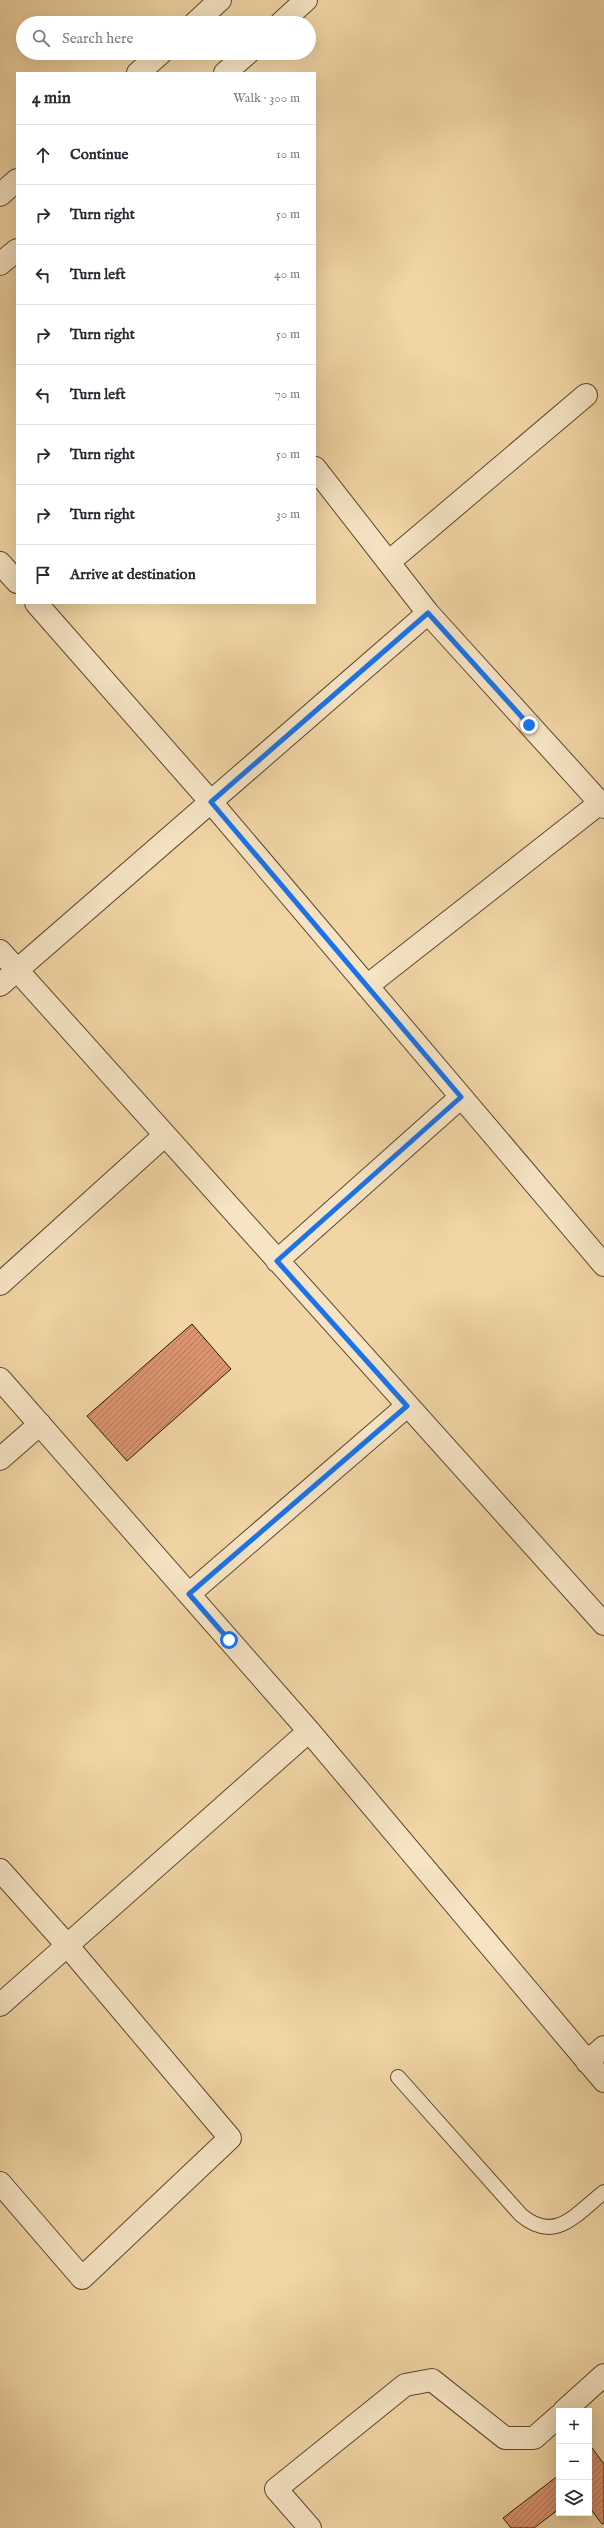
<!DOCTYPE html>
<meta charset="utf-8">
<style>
:root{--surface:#fff;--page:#f2f2f3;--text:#2b2b33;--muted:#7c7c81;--line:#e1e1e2}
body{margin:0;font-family:"IM FELL English",serif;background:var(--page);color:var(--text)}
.controls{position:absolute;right:12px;bottom:12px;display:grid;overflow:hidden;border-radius:0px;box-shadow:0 4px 16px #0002}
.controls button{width:36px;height:36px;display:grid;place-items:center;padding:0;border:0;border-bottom:1px solid var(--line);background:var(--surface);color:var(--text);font:20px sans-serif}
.stop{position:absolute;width:12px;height:12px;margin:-9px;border:3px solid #1a73e8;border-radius:50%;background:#fff}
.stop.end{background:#1a73e8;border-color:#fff;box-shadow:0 1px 4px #0008}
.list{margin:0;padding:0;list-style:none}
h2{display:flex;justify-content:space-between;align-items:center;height:52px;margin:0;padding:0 16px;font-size:17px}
h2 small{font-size:13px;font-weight:400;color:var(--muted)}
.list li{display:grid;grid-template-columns:26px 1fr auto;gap:12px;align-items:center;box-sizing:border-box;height:60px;padding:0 16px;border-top:1px solid var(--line)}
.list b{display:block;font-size:15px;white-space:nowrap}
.list em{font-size:13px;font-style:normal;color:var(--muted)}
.icon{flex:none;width:22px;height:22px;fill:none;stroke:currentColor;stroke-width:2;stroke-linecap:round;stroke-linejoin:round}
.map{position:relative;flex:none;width:604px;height:2528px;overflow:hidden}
.search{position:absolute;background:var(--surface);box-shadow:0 4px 16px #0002;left:16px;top:16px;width:300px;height:44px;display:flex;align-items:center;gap:10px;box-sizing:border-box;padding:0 14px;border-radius:22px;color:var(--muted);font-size:15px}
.panel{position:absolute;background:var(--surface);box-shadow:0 4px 16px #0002;left:16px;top:72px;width:300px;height:532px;border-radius:0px}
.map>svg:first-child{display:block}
.building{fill:url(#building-hatch);stroke:#291a06}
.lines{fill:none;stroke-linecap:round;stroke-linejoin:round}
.service-casing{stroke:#5b492e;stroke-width:16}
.minor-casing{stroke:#5b492e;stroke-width:24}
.service{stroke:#f6e4c4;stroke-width:14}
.minor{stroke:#f6e4c4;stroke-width:22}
.route{stroke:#1a73e8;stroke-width:5}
</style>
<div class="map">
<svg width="604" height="2528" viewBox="0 0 604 2528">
<defs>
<pattern id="building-hatch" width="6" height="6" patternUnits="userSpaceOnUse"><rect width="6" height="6" fill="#da9472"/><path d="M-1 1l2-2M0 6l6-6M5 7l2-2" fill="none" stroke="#b1785c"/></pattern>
</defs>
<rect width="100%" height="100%" fill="#f1d5a5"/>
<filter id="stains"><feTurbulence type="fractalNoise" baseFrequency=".005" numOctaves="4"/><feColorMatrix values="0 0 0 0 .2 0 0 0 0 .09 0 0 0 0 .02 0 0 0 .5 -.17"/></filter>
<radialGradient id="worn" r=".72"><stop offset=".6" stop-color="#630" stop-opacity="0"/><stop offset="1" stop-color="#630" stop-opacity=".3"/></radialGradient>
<!-- building -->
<path class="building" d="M192,1324L231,1369L127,1461L87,1416Z
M589,2444L604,2464V2523L602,2524L589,2507Z
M559,2475V2509L534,2528H511L503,2518Z"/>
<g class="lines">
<!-- service casing -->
<g class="service-casing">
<path id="service" d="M398,2077L521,2215C555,2244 576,2214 604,2192"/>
</g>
<!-- minor casing -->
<g class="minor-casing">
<path id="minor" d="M195,23L220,0
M281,23L306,0
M138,73L161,53
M225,73L248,53
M0,195L17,180
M0,264L17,250
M315,468L428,613L604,807
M390,561L586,395
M0,563L17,582
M36,603L211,802L604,1265
M0,951L604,1624
M0,985L428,613
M367,986L600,803
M277,1261L461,1097
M0,1284L164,1136
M0,1379L309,1731L604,2081
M0,1459L40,1424
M189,1594L407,1406
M0,1870L66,1944L230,2138L82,2278L0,2183
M0,2005L309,1731
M587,2062L604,2047
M564,2411L604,2375
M310,2528L276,2489L405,2385L432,2380L505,2438H534L559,2416"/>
</g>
<!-- service -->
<use href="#service" class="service"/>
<!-- minor -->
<use href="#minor" class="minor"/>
</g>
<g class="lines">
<!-- route -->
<path class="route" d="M229,1640L189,1594L407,1406L277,1261L461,1097L211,802L428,613L529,725"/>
</g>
<rect width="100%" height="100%" filter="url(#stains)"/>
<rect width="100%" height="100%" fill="url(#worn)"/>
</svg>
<div class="controls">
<button>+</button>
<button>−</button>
<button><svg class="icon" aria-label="layers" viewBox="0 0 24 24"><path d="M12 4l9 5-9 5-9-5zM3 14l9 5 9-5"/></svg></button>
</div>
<div class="stop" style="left:229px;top:1640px"></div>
<div class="stop end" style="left:529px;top:725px"></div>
<div class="search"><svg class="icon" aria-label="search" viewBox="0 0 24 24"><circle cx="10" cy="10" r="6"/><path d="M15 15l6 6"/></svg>Search here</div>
<section class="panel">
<h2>4 min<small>Walk · 300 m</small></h2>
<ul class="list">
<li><svg class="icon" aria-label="ahead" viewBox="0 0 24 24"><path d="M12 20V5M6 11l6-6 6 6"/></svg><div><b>Continue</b></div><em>10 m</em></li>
<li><svg class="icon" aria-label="right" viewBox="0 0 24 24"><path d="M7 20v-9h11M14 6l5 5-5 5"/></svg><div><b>Turn right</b></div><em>50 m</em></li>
<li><svg class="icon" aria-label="left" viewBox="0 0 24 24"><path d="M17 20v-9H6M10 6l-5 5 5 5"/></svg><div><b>Turn left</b></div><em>40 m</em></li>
<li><svg class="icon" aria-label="right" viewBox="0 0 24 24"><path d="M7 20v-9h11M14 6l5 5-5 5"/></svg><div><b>Turn right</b></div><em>50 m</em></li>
<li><svg class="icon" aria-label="left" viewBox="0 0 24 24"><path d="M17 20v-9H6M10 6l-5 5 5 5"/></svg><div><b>Turn left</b></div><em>70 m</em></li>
<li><svg class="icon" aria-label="right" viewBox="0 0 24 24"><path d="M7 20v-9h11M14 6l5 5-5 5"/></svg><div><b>Turn right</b></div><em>50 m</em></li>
<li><svg class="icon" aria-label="right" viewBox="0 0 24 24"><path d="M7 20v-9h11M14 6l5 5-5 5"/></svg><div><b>Turn right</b></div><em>30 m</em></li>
<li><svg class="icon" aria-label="arrive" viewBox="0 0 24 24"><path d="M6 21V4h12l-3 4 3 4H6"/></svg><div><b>Arrive at destination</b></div></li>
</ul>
</section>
</div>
